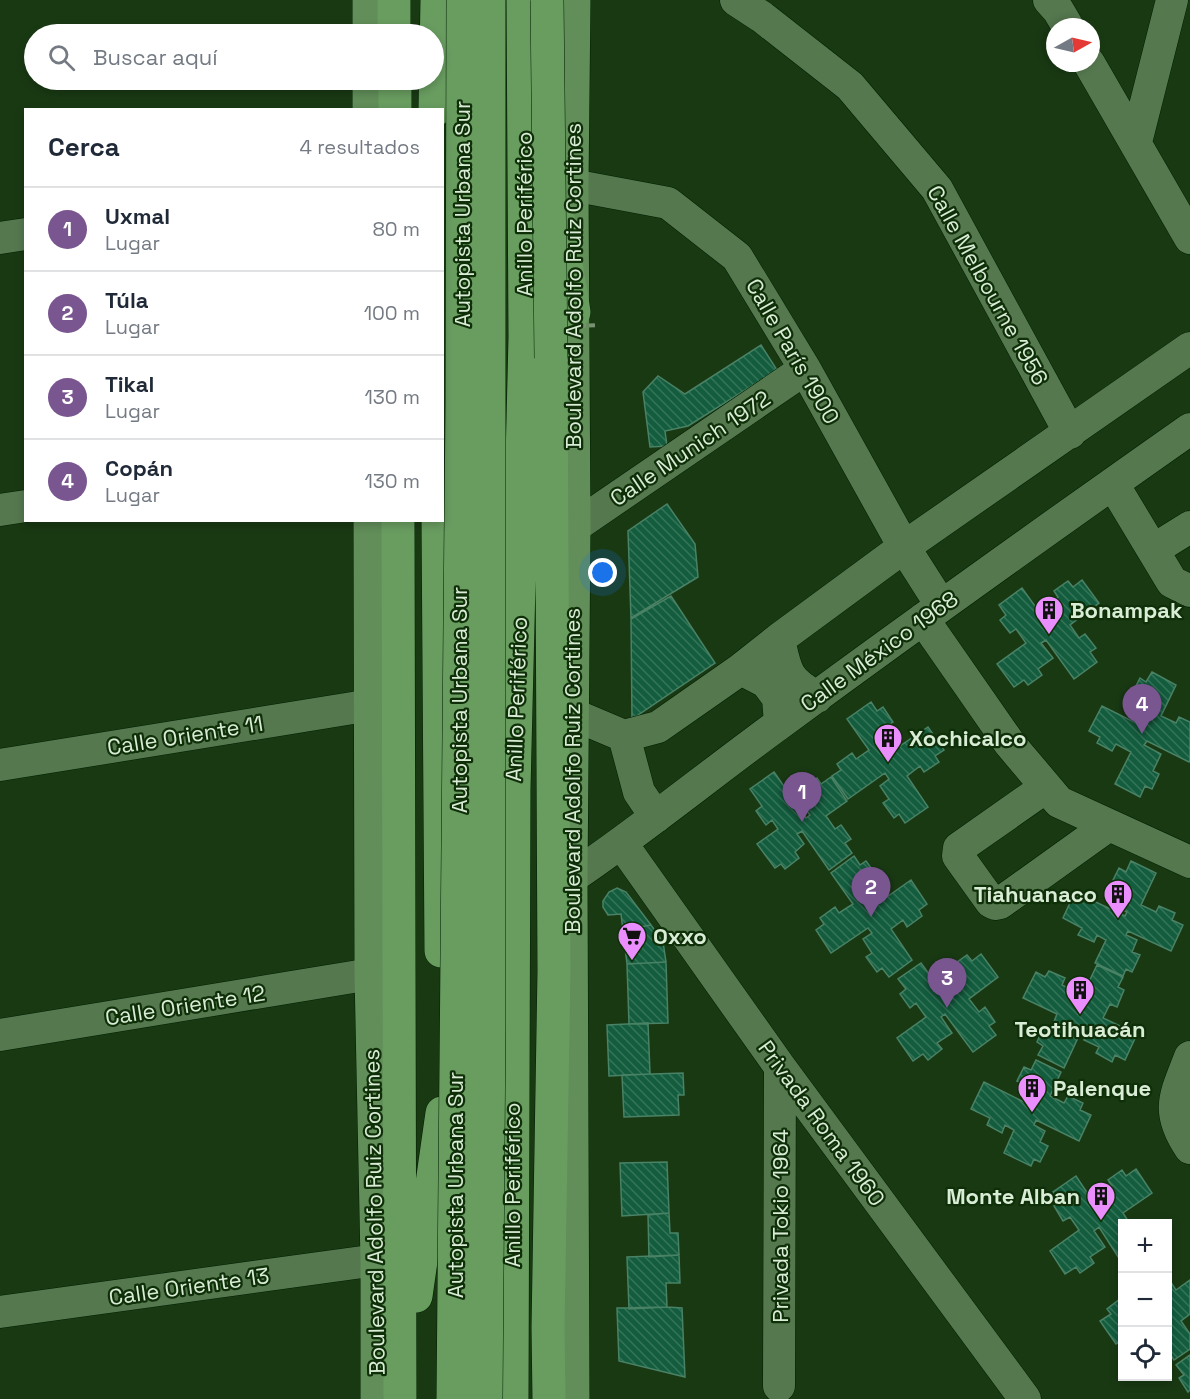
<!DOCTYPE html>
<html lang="es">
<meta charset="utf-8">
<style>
:root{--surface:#fff;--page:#f2f2f3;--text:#1f2937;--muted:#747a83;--line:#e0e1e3;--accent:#7a5690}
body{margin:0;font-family:"Space Grotesk",sans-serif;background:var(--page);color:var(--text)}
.controls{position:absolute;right:18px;bottom:18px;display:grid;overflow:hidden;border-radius:0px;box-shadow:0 3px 9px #0003}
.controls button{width:54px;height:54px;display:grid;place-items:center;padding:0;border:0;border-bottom:2px solid var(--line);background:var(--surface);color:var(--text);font:30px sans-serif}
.compass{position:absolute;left:1046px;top:18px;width:54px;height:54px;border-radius:50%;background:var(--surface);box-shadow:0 3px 9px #0003;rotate:82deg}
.you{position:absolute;left:603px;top:573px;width:21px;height:21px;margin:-15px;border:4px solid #fff;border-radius:50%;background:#1a73e8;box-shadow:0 0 0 9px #1a73e833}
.badge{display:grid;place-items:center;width:39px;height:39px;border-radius:50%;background:var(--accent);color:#fff;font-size:20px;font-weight:700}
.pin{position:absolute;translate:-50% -50px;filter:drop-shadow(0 2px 3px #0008)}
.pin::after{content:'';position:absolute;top:32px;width:21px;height:18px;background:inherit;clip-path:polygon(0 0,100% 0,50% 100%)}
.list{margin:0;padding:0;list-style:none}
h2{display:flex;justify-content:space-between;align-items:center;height:78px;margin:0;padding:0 24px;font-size:26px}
h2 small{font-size:20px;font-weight:400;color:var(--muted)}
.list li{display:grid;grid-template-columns:39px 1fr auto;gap:18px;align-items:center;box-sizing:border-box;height:84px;padding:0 24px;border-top:2px solid var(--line)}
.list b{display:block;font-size:22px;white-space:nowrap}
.list p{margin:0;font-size:20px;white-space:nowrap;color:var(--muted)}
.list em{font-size:20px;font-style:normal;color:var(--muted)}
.icon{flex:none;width:33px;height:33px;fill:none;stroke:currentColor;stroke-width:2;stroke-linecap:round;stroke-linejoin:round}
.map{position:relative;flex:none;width:1190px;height:1399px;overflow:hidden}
.search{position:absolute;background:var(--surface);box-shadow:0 3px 9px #0003;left:24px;top:24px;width:420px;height:66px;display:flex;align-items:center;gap:15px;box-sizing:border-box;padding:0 21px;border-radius:33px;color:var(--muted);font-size:22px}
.panel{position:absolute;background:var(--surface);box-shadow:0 3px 9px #0003;left:24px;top:108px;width:420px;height:414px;border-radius:0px}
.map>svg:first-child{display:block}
.building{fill:url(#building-back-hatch);stroke:#4a8266;stroke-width:1.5}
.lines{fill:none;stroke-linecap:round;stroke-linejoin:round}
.minor-casing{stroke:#012000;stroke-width:33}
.major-casing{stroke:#012000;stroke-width:34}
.highway-casing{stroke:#012000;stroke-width:34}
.minor{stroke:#55784f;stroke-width:32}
.major{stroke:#618e59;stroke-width:33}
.highway{stroke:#699d60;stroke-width:33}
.highway-bridge-casing{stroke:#012000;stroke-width:34;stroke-linecap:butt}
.path-bridge{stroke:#789173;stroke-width:4;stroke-dasharray:6 3;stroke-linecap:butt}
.highway-bridge{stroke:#699d60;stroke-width:33}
.labels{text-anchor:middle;stroke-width:4.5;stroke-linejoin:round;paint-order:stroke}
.street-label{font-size:22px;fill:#d9ecd5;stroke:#0e2f08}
.poi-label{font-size:22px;font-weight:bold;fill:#d9ecd5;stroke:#0e2f08;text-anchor:start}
</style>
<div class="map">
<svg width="1190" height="1399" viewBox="0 0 1190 1399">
<defs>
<pattern id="building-back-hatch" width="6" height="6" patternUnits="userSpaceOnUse" patternTransform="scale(1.5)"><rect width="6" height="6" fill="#135c3e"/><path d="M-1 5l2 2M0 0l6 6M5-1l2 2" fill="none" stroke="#357459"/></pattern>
</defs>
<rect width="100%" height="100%" fill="#193913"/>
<!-- building -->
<path class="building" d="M761,345L777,370L688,426L665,431L667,446L650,447L643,392L658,376L685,394Z
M667,504L695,544L698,577L631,618L628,531Z
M1082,580L1099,603L1070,625L1079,638L1085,634L1096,648L1090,652L1097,662L1074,679L1046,640L1041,643L1053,658L1038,669L1042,675L1028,685L1024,680L1014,687L997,664L1026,643L1016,629L1010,633L1000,620L1006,615L999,605L1022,588L1050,627L1054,623L1043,608L1058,597L1054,591L1068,581L1073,587Z
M671,596L715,663L632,719L631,619Z
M1152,672L1176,685L1161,716L1176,723L1179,717L1190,722V760L1189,762L1147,741L1144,745L1161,754L1153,771L1159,774L1152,789L1145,786L1140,797L1115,784L1131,752L1116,744L1112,751L1097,743L1100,737L1089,731L1102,706L1144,727L1147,722L1130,714L1138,697L1132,694L1140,678L1146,682Z
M871,702L877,711L883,707L893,722L887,726L896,739L887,746L891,752L928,727L944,750L935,756L939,762L924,772L920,766L907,776L928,807L905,823L899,814L894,818L883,803L889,799L880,786L889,779L885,773L848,799L832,776L841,770L837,764L852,753L856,759L869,750L847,719Z
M774,772L806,818L810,815L799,800L808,793L804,787L817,778L821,784L831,777L847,801L826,816L835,829L841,825L851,839L845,843L852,853L829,870L802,831L797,834L804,844L795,852L799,858L785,869L781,864L775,868L757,844L778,829L772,820L766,825L756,811L762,806L750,789Z
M854,856L860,865L866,861L877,876L871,880L880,894L870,900L874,906L911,880L927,904L919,910L922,916L907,927L903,920L891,929L912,960L889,977L882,968L877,972L866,957L872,953L863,939L872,933L868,928L831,953L816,930L824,924L820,918L835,907L839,913L853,904L831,873Z
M1131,861L1156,873L1141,905L1156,912L1159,906L1175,913L1172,920L1183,925L1171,951L1128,931L1126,935L1137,940L1132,952L1140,955L1132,972L1126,969L1123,976L1095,963L1106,940L1097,935L1094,942L1078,935L1082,928L1063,918L1075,892L1125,916L1127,912L1111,904L1118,887L1111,884L1119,868L1126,872Z
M617,888L626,892L651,925L623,930L621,914L608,915L603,907V901L609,892Z
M651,925L663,942L666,962L627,964L623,930Z
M981,954L998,977L969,999L979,1012L985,1007L995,1022L989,1026L996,1035L973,1052L945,1014L941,1017L952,1033L937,1043L942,1049L928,1060L923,1054L913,1061L897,1038L926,1017L916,1003L910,1008L900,994L906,989L898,979L921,963L949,1001L953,998L942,982L958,971L953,965L967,955L972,961Z
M666,962L668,1023L629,1024L627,964Z
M1097,965L1123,977L1118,987L1124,990L1117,1007L1110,1004L1103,1018L1137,1034L1125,1060L1115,1055L1112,1062L1096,1053L1099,1047L1084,1040L1090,1030L1083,1027L1064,1068L1038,1055L1043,1046L1037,1042L1044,1026L1051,1029L1057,1014L1023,998L1036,972L1045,977L1049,971L1065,978L1062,985L1076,992L1071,1002L1078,1005Z
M648,1023L650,1074L609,1076L607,1025Z
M1036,1060L1061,1072L1050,1096L1064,1103L1068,1096L1083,1103L1080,1110L1091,1115L1079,1141L1036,1120L1034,1125L1045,1131L1040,1142L1048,1146L1040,1162L1034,1159L1031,1166L1004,1153L1014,1130L1005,1125L1002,1133L987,1125L990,1118L971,1109L984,1082L1034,1107L1036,1102L1019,1094L1024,1084L1017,1081L1024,1067L1031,1070Z
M683,1073L684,1095H678L679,1115L624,1117L622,1075Z
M667,1162L669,1213L622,1216L620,1163Z
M1136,1169L1152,1193L1123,1213L1130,1224H1122V1263L1099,1227L1094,1231L1105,1247L1090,1257L1094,1263L1080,1273L1076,1267L1065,1274L1050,1251L1079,1230L1070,1217L1063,1221L1054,1206L1060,1202L1053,1192L1076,1176L1102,1215L1107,1212L1097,1196L1112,1186L1108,1180L1122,1170L1126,1176Z
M669,1213L670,1233H678L679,1255L649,1257L648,1215Z
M679,1255L680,1283H666L667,1307L629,1309L627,1257Z
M1168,1278L1176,1290L1190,1280V1314L1181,1321L1190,1334V1349L1174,1360L1168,1351Z
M1120,1299L1122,1303V1340L1116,1344L1100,1321L1111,1314L1107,1309Z
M667,1307L682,1308L685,1377L619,1361L617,1308Z
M1190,1355V1390L1188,1392L1179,1378L1184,1375L1176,1365Z"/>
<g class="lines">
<!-- minor casing -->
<g class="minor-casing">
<path id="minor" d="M736,0L762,17L850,86L937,189L1070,433
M1049,0L1058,10L1068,27
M1089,63L1190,238
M1136,142L1172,0
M572,185L668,203L737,257L805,369L904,547L941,605
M0,238L26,234
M1113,484L1172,582L1190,591
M0,510L26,506
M574,527L805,369
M1153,550L1190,527
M923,619L1010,744L1059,802L1190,862
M779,639C786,671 786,680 817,697
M741,669L766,682L778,698L780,723
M572,714L624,736L658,727L741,669L779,639L904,547L1190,348
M624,736L639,792L656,817
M0,765L371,705
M1046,787L959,848L958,856L991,902L995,904L1000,903L1109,825
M622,844L780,1067L1025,1399
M571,878C642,830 709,775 779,724C915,624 1052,526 1190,429
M0,1035L371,974
M1190,1057C1175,1096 1165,1111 1190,1148
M0,1312L377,1260
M779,1386L780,1067"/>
</g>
<!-- major casing -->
<g class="major-casing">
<path id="major" d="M369,0V34
M369,80V110
M370,520L371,974L377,1260V1399
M573,1399L571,878L574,527L572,185L574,0"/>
</g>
<!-- highway casing -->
<g class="highway-casing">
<path id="highway" d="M394,0V34
M395,80V110
M435,110L437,0
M559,222L574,312
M398,520L400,1399
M438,520L441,951
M416,1296L442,1113
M512,1399L514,789L525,337L523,0
M549,1399L548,1328L554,971L551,358"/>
</g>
<!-- minor -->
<use href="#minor" class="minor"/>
<!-- major -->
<use href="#major" class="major"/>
<!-- highway -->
<use href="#highway" class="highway"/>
<!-- highway-bridge casing -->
<g class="highway-bridge-casing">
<path id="highway-bridge" d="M547,0L551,358
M453,1399L462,403L463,0
M486,1399L489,1024V0"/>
</g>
<!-- path-bridge -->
<path class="path-bridge" d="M580,326L598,325"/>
<!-- highway-bridge -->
<use href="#highway-bridge" class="highway-bridge"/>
</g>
<!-- icons -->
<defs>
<g id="building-pin" transform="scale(1.5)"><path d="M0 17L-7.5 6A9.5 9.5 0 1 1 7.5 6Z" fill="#ea8dfd" stroke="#0e2f08"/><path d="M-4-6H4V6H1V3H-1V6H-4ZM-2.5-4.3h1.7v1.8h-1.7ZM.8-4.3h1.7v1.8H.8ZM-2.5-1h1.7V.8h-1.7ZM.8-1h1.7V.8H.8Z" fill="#111"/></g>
<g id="supermarket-pin" transform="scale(1.5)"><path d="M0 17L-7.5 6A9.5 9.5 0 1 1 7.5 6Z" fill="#ea8dfd" stroke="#0e2f08"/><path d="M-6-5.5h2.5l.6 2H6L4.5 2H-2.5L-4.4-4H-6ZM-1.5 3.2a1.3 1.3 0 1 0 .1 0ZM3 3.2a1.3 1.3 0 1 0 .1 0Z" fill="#111"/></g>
</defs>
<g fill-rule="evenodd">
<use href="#building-pin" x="1049" y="610"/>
<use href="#building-pin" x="888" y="738"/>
<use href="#building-pin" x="1118" y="894"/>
<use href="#supermarket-pin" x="632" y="936"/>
<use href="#building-pin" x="1080" y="990"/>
<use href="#building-pin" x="1032" y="1088"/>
<use href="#building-pin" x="1101" y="1196"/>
</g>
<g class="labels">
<!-- street labels -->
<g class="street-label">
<text transform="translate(462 214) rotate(-90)" y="8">Autopista Urbana Sur</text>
<text transform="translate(524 214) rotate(-90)" y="8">Anillo Periférico</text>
<text transform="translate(988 285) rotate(61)" y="8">Calle Melbourne 1956</text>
<text transform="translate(573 286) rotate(-90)" y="8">Boulevard Adolfo Ruiz Cortines</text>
<text transform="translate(793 351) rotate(60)" y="8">Calle París 1900</text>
<text transform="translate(690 448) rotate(-34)" y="8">Calle Munich 1972</text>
<text transform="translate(879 651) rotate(-36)" y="8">Calle México 1968</text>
<text transform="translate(516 699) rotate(-88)" y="8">Anillo Periférico</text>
<text transform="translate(459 700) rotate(-90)" y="8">Autopista Urbana Sur</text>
<text transform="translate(185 735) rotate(-9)" y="8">Calle Oriente 11</text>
<text transform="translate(572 771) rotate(-90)" y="8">Boulevard Adolfo Ruiz Cortines</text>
<text transform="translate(185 1005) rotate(-9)" y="8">Calle Oriente 12</text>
<text transform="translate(822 1123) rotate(54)" y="8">Privada Roma 1960</text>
<text transform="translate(455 1185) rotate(-90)" y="8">Autopista Urbana Sur</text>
<text transform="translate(512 1185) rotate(-90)" y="8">Anillo Periférico</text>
<text transform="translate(374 1212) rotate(-91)" y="8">Boulevard Adolfo Ruiz Cortines</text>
<text transform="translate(780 1226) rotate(-90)" y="8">Privada Tokio 1964</text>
<text transform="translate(189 1286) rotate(-8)" y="8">Calle Oriente 13</text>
</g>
<!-- poi labels -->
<g class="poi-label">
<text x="1070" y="618">Bonampak</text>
<text x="909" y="746">Xochicalco</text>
<text x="1097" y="902" text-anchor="end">Tiahuanaco</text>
<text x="653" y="944">Oxxo</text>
<text x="1080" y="1037" text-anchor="middle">Teotihuacán</text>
<text x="1053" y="1096">Palenque</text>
<text x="1080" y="1204" text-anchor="end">Monte Alban</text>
</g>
</g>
</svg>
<div class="controls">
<button>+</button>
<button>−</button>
<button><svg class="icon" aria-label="locate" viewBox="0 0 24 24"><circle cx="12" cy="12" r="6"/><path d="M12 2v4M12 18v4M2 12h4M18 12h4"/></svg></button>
</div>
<svg class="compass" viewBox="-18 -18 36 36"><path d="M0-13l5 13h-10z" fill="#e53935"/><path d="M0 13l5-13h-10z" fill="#747a83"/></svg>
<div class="you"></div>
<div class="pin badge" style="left:802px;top:822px">1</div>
<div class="pin badge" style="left:871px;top:917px">2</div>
<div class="pin badge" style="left:947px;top:1008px">3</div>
<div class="pin badge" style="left:1142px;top:734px">4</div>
<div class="search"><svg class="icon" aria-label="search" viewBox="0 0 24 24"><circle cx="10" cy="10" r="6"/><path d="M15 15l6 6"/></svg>Buscar aquí</div>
<section class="panel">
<h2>Cerca<small>4 resultados</small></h2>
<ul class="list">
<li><span class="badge">1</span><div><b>Uxmal</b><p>Lugar</p></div><em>80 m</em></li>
<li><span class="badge">2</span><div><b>Túla</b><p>Lugar</p></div><em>100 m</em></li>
<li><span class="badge">3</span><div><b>Tikal</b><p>Lugar</p></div><em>130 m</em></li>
<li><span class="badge">4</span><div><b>Copán</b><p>Lugar</p></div><em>130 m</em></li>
</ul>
</section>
</div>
